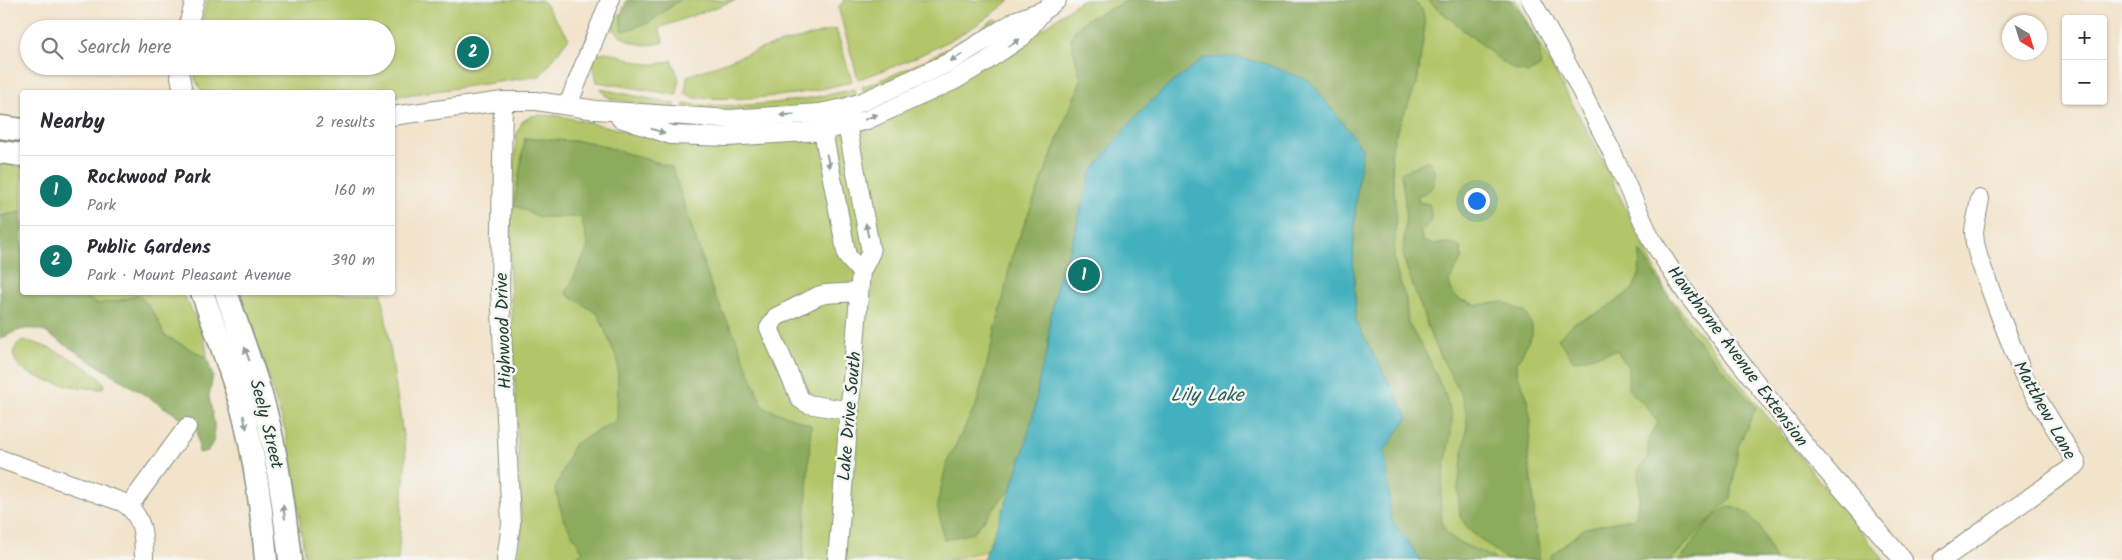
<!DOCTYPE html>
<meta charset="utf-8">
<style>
:root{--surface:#fff;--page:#f2f2f3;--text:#2b2b33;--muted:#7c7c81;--line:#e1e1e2;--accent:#0f766e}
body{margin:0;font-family:Kalam,sans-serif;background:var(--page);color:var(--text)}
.controls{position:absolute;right:15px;top:15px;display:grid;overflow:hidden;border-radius:5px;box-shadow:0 1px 4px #0004}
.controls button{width:45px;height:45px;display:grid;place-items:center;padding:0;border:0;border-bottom:1px solid var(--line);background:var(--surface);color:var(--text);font:25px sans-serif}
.compass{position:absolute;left:2002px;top:15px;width:45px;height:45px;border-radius:50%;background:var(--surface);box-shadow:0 1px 4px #0004;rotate:142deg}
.you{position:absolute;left:1476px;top:200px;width:18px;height:18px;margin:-12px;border:4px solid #fff;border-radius:50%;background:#1a73e8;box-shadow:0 0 0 8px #1a73e833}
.badge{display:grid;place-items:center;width:32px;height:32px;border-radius:50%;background:var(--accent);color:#fff;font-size:16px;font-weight:700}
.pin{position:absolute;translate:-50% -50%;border:2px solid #fff;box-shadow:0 1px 5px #0006}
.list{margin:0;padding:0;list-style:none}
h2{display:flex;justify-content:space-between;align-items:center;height:65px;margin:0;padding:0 20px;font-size:21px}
h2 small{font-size:16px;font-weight:400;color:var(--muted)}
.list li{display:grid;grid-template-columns:32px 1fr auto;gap:15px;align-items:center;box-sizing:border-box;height:70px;padding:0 20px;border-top:1px solid var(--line)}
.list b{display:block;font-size:19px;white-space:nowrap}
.list p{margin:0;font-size:16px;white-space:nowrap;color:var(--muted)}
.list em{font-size:16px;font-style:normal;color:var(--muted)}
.icon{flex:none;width:28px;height:28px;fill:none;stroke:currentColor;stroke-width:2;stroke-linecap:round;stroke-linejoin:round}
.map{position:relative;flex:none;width:2122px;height:560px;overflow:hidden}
.search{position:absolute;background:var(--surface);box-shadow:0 1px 4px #0004;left:20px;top:20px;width:375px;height:55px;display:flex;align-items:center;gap:12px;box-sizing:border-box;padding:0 18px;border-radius:28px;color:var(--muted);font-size:19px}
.panel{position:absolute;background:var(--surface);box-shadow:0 1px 4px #0004;left:20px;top:90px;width:375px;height:205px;border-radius:5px}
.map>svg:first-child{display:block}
.green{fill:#b2c669;stroke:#68824e}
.forest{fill:#8dab5d;stroke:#567448}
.sand{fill:#eeda9e;stroke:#868c69}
.water{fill:#42b0be;stroke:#307679}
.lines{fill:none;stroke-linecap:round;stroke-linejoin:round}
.minor-casing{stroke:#889080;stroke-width:20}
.major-casing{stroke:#889080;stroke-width:25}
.minor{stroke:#fff;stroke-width:18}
.major{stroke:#fff;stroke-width:22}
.oneway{fill:#8f9e9a}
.labels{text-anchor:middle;stroke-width:5;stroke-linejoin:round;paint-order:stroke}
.street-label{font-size:18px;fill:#1f3d34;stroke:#f6f6f2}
.water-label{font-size:19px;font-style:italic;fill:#2a605d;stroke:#f6f6f2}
</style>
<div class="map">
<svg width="2122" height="560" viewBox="0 0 2122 560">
<rect width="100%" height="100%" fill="#f6f6f2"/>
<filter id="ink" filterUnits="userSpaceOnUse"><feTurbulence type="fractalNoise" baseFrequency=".02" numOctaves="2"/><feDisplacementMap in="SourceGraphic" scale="10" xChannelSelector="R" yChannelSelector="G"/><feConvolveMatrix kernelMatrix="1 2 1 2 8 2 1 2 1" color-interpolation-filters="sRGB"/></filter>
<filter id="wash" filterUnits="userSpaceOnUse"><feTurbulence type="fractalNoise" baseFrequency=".0096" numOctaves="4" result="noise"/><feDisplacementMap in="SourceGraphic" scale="20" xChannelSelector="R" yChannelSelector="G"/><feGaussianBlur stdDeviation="1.12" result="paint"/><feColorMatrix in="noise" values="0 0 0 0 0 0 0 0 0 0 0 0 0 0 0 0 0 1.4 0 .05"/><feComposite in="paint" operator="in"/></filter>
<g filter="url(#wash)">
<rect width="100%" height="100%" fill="#f2e3cb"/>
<!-- green -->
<path class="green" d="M207,0H542L569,38L540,76L393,97L392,92H202L195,79V66H386V29H200Z
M680,0H736L659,28L664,42C648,48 626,44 614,30L613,21L616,16L621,14V26L648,23Z
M843,0H1010C971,34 907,64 858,79L838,7L843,3Z
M1081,0H1515L1594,143L1666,292L1884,560H517L520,543L521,511L509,257L516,136L522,122L531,116L539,115L560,116L644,135L679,140L828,134L1009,54Z
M994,19L1002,22L964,48L864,93L862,87C909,70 953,48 994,19Z
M836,29L852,81C801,97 748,100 695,98L685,93L687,76L763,48Z
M604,52C631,55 642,72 672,60L679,79L677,95L597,82L593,63L598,54Z
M601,89L675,104L674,111L611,99L605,95Z
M855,89L856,95L829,103L784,110L683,111L684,104C742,109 798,102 855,89Z
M0,163L22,166V212L0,216Z
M79,293H182C193,312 207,335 207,358L163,335L158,321L138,295L122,300L97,304Z
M241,293H382L406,456L398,560H305L293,468L285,429Z
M25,341C40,341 102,371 105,386L101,389C79,388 14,381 13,352L18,343Z"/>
<!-- forest -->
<path class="forest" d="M627,0H680L648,23L624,31L622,30L621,14Z
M1129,0H1411L1419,6L1423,11L1425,25L1417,84L1399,125L1394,139L1391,155L1396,212L1394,257L1397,273L1406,299L1408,323L1427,355L1445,395L1452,416V427C1449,449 1431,518 1448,534C1461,546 1481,550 1496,560H1421L1391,519L1384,450L1408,418L1356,322L1353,259L1356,199L1362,148L1204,58L1146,106L1091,173L1072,243L1058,281L1049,324L1048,349L1040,375L1034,412L1024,450L1012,487L973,533L944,540L937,504L947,462L977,403L1004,295L1011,258L1081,80L1071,39L1075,30L1085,20Z
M1427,0H1510C1523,18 1545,44 1540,67L1529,73L1516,70L1505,64Z
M525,138L590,142L672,167L713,292L736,338L763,407L811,425L803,560H572L583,552L564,521L555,489L574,444L617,420L618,361L598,314L566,294L588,247L581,217H539L514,205Z
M1428,160C1436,168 1438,181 1429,190C1426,193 1420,195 1417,196L1419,202L1429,204C1433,218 1432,223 1420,231L1423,241C1439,249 1446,238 1460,247L1462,258L1449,282L1453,294L1461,300L1477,305L1504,302L1526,313L1532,326V335L1517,363V373L1526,394L1531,421L1528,459L1533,492L1535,529L1539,547V560H1507L1469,530L1460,517L1458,488L1467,425L1466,413L1463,399L1432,339L1407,269L1403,254L1406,211L1401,173Z
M22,212V292L79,293L97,304L122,300L138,295C151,306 158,319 164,335L207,358L213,376L209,396L214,423V440L208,451L199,453L197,428L45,332C28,325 15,330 0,340V216Z
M1640,251L1692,334L1756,408L1738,447L1731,498L1671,560H1551L1550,556L1585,528L1635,518L1640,495L1638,471L1648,457L1649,439L1658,423L1646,406L1628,389V368L1617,350L1574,361L1558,339L1575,322L1599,313L1632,290L1639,276Z
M1729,507C1755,507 1766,540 1775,560H1679C1691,547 1713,511 1729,507Z"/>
<!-- sand -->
<path class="sand" d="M986,551L983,560H947Z"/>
<!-- water -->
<path class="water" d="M1236,57L1263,63L1310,81L1362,148L1356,199L1353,259L1356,322L1408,418L1385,450L1391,519L1421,560H983L1012,487L1024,450L1034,412L1040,375L1048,349L1049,324L1058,281L1072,243L1091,173L1121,134L1146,106L1168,86L1204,58Z"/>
</g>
<g filter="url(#ink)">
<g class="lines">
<!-- minor casing -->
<g class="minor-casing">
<path id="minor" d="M1531,0L1571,71L1610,148L1650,237L1686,293L1808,449L1903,560
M187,29L195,0
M178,66L183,92
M503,101L500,289L511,524L506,560
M568,105L610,0
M392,116L503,101H536L596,110L730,119L819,113L844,108L862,102L948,63L1017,20L1044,10
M620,118L671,135L728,137L823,131L867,120L955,80L985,62L1022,37L1044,10L1057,0
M821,121L847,256L861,272L871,252L845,114
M850,411L808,404L800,399L769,328L776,317L818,296L825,294L859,292
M0,459L122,502C144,515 144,537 144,560
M129,506L187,427
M837,560L861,272
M1942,560L2077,464L2024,377L2002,321L1979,259L1975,243L1974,231L1980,199"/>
</g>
<!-- major casing -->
<g class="major-casing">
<path id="major" d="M0,127L22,130
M0,152L22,155
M202,292C217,335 234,376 245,420C256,466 262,513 266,560
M226,292C239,331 254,369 265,409C278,458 284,509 290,560"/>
</g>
<!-- minor -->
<use href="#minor" class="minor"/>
<!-- major -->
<use href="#major" class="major"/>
</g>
<!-- one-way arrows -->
<defs><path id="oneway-solid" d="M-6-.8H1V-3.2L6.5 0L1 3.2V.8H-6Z" transform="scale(1.25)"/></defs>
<g class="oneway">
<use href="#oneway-solid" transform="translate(1014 43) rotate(-34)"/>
<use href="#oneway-solid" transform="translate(956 58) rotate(148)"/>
<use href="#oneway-solid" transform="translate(787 115) rotate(176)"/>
<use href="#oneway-solid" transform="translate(871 117) rotate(-22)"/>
<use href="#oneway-solid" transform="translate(658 131) rotate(18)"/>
<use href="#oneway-solid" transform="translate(828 161) rotate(79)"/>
<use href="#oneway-solid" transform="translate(867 230) rotate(-101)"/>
<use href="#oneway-solid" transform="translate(247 354) rotate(-110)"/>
<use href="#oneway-solid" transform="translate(245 422) rotate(77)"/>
<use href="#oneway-solid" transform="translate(284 512) rotate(-98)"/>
</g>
</g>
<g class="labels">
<!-- street labels -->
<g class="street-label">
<text transform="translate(503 331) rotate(-92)" y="6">Highwood Drive</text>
<text transform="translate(1738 356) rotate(53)" y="6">Hawthorne Avenue Extension</text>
<text transform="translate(2045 410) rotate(61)" y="6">Matthew Lane</text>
<text transform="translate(849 416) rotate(-85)" y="6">Lake Drive South</text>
<text transform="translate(267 424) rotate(76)" y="6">Seely Street</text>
</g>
<!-- water labels -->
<g class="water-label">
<text x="1207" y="401">Lily Lake</text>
</g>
</g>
</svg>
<div class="controls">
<button>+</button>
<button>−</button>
</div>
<svg class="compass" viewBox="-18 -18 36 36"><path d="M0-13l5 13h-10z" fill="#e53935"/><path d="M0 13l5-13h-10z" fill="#7c7c81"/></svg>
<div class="you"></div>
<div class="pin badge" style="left:1084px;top:275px">1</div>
<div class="pin badge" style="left:473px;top:52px">2</div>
<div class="search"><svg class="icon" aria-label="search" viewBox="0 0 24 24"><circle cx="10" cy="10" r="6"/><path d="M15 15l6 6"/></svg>Search here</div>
<section class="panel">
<h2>Nearby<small>2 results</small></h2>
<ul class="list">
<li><span class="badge">1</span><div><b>Rockwood Park</b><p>Park</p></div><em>160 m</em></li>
<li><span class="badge">2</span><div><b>Public Gardens</b><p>Park · Mount Pleasant Avenue</p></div><em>390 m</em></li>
</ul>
</section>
</div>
